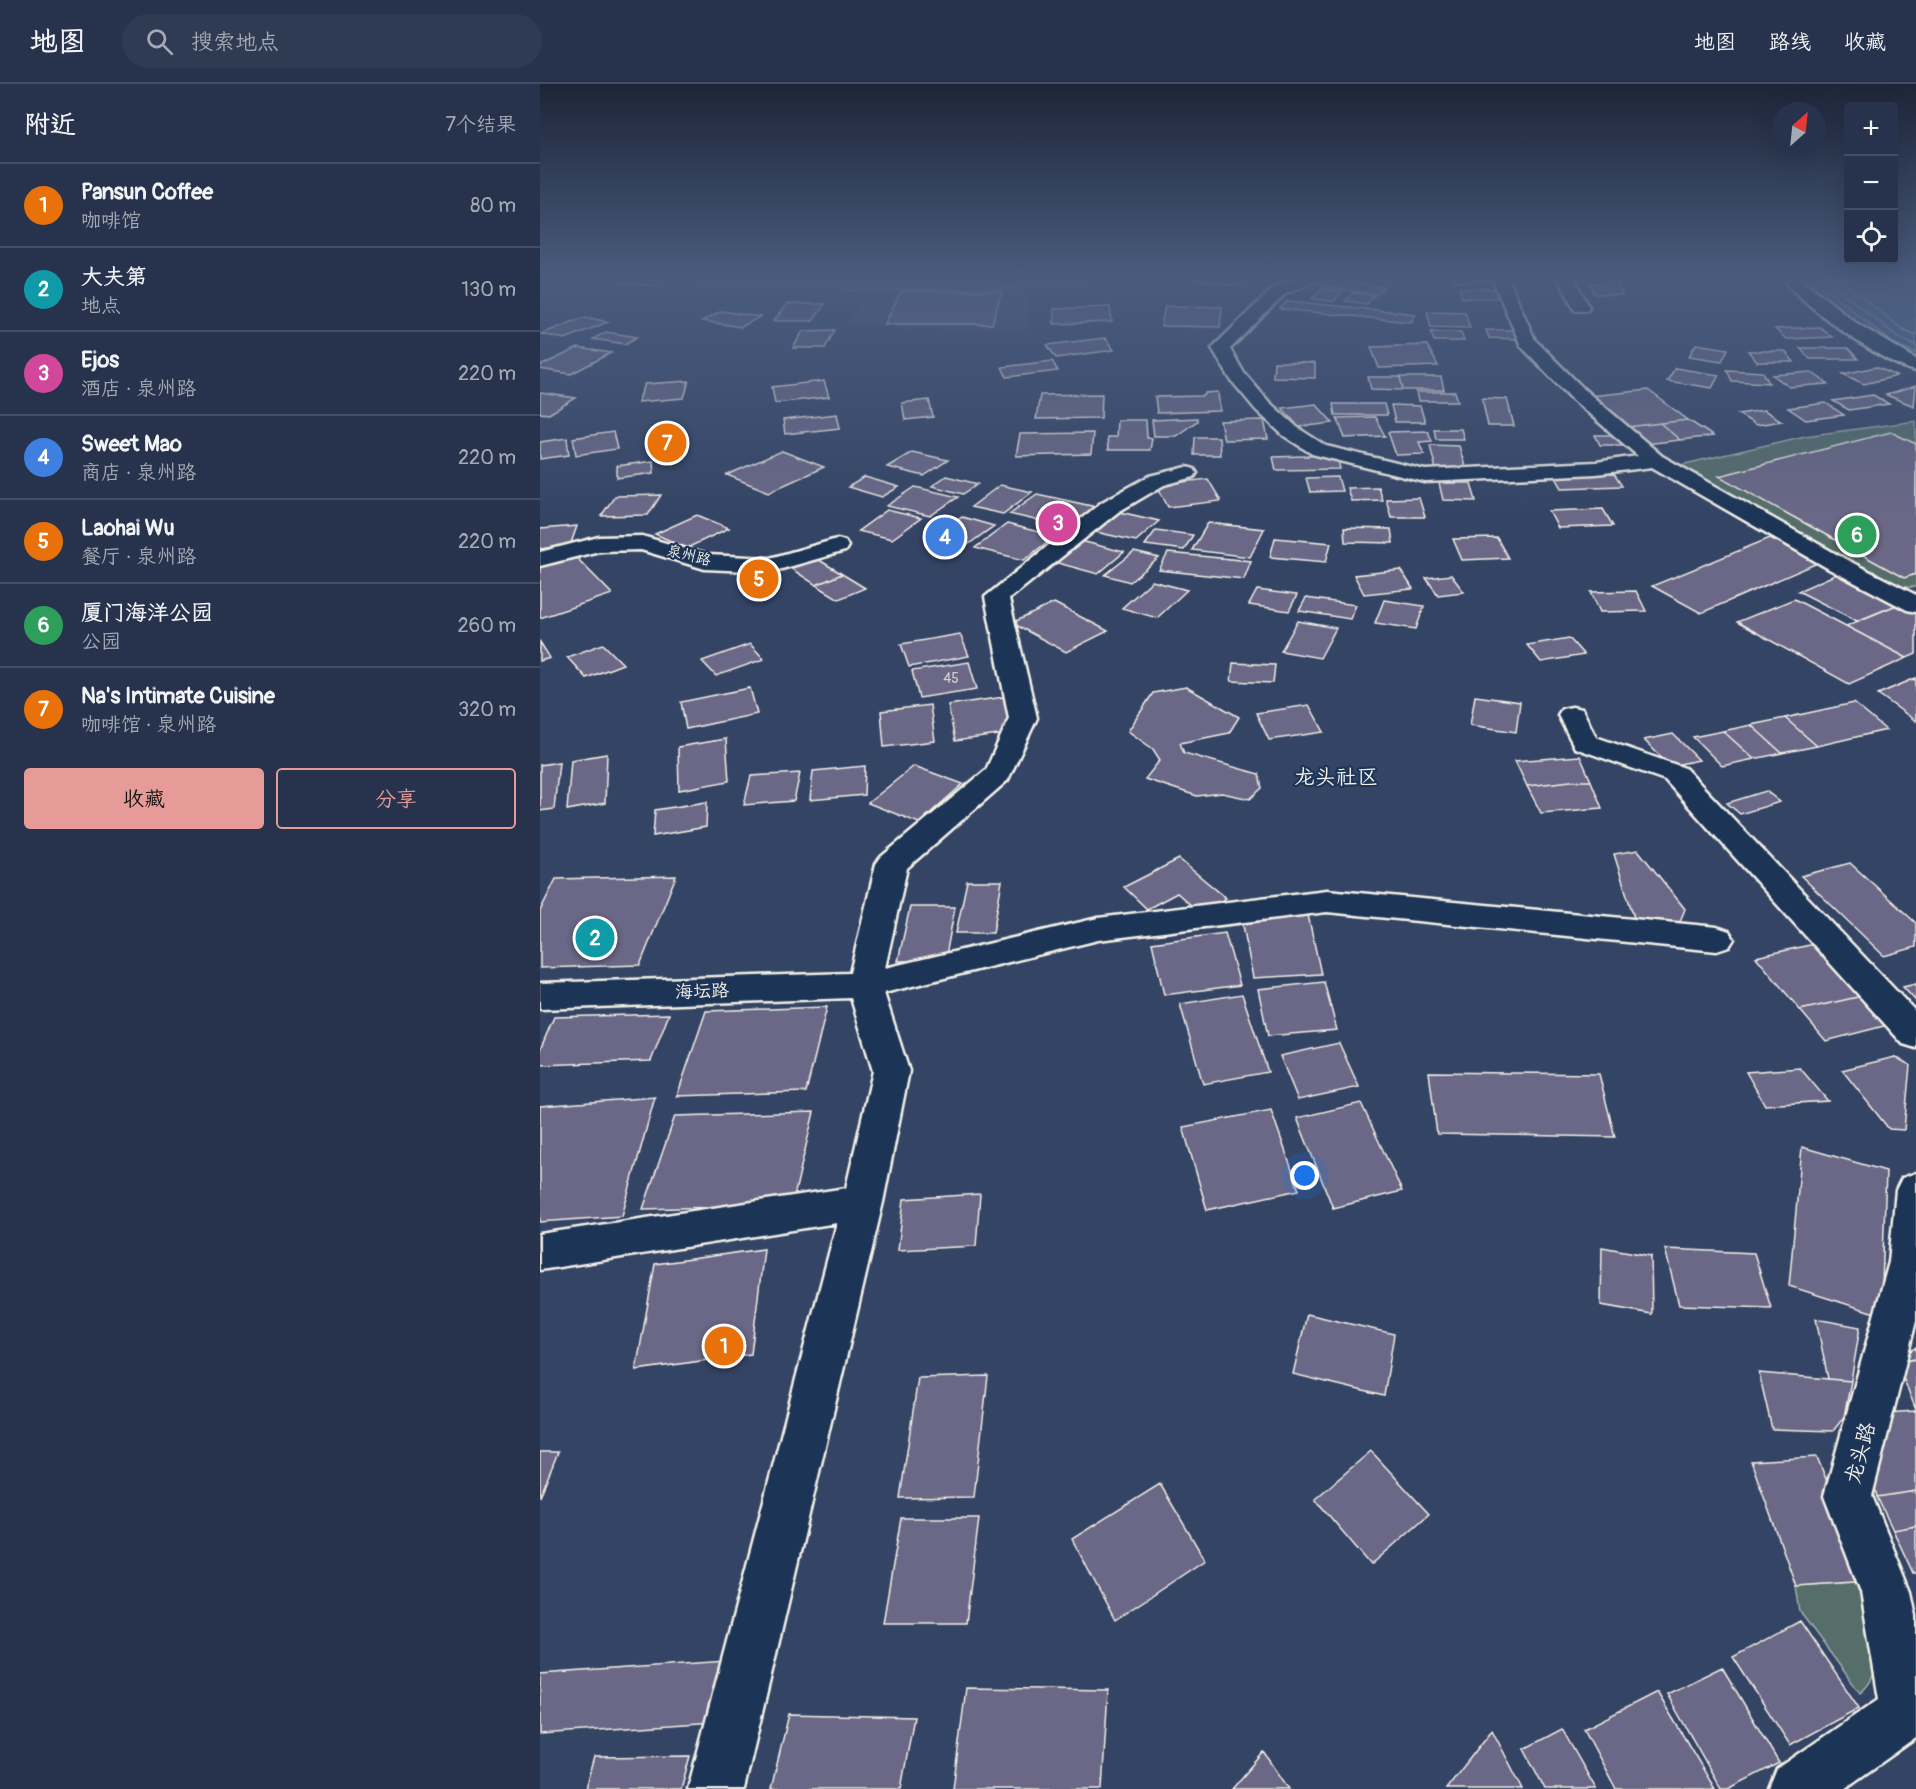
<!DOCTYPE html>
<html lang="zh">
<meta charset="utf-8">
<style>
:root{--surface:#27334c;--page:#2f3b53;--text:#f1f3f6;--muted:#a4aab5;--line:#434e64;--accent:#e69b98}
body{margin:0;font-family:Pangolin,"LXGW WenKai TC",sans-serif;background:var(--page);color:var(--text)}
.controls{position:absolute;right:18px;top:18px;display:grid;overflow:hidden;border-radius:6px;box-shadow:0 6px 24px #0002}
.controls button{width:54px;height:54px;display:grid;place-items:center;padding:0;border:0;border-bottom:2px solid var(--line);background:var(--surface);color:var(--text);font:30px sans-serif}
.compass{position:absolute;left:1232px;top:18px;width:54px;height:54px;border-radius:50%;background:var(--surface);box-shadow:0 6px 24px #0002;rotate:27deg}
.you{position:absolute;left:765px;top:1092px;width:21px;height:21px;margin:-15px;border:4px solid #fff;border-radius:50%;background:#1a73e8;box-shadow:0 0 0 9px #1a73e833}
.badge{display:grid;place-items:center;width:39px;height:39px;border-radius:50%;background:var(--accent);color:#fff;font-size:20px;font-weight:700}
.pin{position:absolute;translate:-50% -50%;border:3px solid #fff;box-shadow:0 2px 6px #0006}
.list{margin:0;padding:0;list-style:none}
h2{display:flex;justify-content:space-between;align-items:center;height:78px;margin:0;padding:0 24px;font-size:26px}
h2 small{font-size:20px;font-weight:400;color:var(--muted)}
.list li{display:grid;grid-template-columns:39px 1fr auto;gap:18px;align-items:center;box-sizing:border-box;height:84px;padding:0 24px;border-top:2px solid var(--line)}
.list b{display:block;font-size:22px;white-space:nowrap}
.list p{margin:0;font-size:20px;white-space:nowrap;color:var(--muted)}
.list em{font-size:20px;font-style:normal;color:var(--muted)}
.actions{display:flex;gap:12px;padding:18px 24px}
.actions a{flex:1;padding:14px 0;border:2px solid var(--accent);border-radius:6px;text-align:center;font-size:21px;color:var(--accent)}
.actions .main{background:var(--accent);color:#111}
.icon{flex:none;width:33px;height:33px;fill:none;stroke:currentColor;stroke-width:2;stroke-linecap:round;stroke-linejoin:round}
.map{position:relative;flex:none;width:1376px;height:1705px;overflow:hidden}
header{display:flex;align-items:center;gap:36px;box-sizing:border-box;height:84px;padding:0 30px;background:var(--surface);border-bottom:2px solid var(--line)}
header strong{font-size:28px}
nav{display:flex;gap:33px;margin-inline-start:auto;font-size:21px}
.search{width:420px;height:54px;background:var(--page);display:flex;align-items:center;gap:15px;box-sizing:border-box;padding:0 21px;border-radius:33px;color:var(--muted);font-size:22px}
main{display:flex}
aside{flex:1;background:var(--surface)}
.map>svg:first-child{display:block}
.built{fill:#444e6f}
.green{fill:#566e6b;stroke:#a5b0aa;stroke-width:1.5}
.water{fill:#4c6c91;stroke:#8fa1b4;stroke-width:1.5}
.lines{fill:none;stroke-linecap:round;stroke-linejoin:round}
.shore{stroke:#b1bcc5;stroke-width:1.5}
.building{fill:#6b6786;stroke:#f4f1e8;stroke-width:1.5}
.minor-casing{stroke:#f4f1e8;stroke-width:5}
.minor{fill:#1d3557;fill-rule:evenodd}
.labels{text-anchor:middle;stroke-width:4.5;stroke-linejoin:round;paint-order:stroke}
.far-number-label{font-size:14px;fill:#d2ced0}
.far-street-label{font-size:15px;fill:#f4f1e8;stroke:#1d3557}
.street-label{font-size:18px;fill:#f4f1e8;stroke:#1d3557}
.quarter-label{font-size:21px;fill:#f4f1e8;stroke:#1d3557}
.near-street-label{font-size:21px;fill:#f4f1e8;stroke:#1d3557}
</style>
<header>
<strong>地图</strong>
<div class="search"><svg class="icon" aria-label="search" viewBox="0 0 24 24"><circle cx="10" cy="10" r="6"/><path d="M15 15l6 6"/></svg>搜索地点</div>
<nav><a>地图</a><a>路线</a><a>收藏</a></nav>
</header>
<main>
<aside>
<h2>附近<small>7个结果</small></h2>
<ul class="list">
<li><span class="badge" style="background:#e8710a">1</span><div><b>Pansun Coffee</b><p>咖啡馆</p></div><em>80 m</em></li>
<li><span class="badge" style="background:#0f9aa8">2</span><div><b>大夫第</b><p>地点</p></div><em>130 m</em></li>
<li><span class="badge" style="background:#d1479c">3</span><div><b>Ejos</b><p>酒店 · 泉州路</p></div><em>220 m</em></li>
<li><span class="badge" style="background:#3f7fe0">4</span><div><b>Sweet Mao</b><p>商店 · 泉州路</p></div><em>220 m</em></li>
<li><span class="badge" style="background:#e8710a">5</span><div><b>Laohai Wu</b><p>餐厅 · 泉州路</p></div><em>220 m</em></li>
<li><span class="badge" style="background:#2e9e5b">6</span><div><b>厦门海洋公园</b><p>公园</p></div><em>260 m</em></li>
<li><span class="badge" style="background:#e8710a">7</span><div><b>Na's Intimate Cuisine</b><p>咖啡馆 · 泉州路</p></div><em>320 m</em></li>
</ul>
<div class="actions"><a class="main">收藏</a><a>分享</a></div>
</aside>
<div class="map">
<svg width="1376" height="1705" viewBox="0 0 1376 1705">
<rect width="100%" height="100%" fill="#344465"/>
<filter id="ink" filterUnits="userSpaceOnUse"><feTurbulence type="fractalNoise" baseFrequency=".0167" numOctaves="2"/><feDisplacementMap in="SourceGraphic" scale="12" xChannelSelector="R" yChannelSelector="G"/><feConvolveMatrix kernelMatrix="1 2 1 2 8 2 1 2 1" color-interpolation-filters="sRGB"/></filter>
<g filter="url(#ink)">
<!-- built -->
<path class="built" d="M170,194H573L571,200L487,205L488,245H362L351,242L306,240L324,214L144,208Z"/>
<!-- green -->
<path class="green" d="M325,194H516L499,200L473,204L302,207L305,200L345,199Z
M1376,337V503H1348L1136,382L1265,352Z
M1328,1497C1333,1531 1352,1584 1320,1609L1260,1528L1256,1502Z"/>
<!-- water -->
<path class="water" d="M1262,194H1376V275L1351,265Z"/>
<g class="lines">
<!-- shore -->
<path class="shore" d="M1272,194L1354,260L1376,269
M1284,194L1358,253L1376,261
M1298,194L1362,245L1376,251"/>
</g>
<!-- building -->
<path class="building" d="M88,194H129L116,202L80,199Z
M709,194L699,201H688L653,195Z
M714,194H747L739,199Z
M915,194H953L954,198H916Z
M791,195L844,203L835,211L781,202Z
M1050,199L1077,200L1082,211L1054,210Z
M919,204L954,205L957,214H922Z
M781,205L803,207L794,217L772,215Z
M361,207H462L452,240H345Z
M813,209L834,211L827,220L805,217Z
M747,217L876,230L871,238L740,225Z
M247,220H285L273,237H234Z
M625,222L682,223L680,243L621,242Z
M570,223L572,238L514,240V225Z
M181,227L220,233L201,243L162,237Z
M887,227L925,228L930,244L891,243Z
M45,233L68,238L25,255L1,250Z
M1280,243L1292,253L1246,255L1235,245Z
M295,246L285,264H253L263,247Z
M946,246H974L977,255L949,254Z
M66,248L97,253L85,260L53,255Z
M891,248H921L924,257H894Z
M565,254L574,266L516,274L507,261Z
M1156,260L1188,265L1182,277L1149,272Z
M887,261L898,282L839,284L831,263Z
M38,264L71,269L31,290L0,285V282Z
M1260,264H1308L1318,275H1270Z
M1208,267H1245L1254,278H1217Z
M512,277L518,287L467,293L462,283Z
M734,278L775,279V294L733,293Z
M1336,283L1357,292L1324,300L1303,290Z
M1135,284L1179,291L1172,304L1127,297Z
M1187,286L1223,288L1229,299L1192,297Z
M1271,288L1288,300L1249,303L1233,291Z
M828,293H860L863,306L831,305Z
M860,293H901L904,306H863Z
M149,297L144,314L98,318L105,300Z
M284,297L289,313L235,319L232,303Z
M1376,302L1374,322L1346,311Z
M1108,306L1148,336L1087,343L1049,312Z
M678,308L680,327L617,329L615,313L664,312L665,309Z
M876,308H915L918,317H878Z
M0,310L1,309L36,314L9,330L0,329Z
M562,310L561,334L496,335L500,311Z
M1333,311L1349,320L1309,326L1293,317Z
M942,314L967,315L974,342H948Z
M389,316L393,333L365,336L362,319Z
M1286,319L1304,331L1266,336L1248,324Z
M776,320L793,339L759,343L742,324Z
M793,320H844L847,331H795Z
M851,321L880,322L885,338H855Z
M1224,326L1242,337L1216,341L1198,330Z
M297,330L300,344L245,350L243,336Z
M835,333L845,352L805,354L797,334Z
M657,334V337L636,352H614L612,336Z
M577,336H606L607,354H612L610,366H568L567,353H576Z
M724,336L728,355L684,356L680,337Z
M1148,336L1173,352L1140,356L1120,339Z
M1120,339L1140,356L1105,360L1087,343Z
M894,345H921L924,355H896Z
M888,347L892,357L879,358L884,370L856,371L848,348Z
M73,348L77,365L36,371L33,354Z
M1351,348L1376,360V490L1364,494L1179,392Z
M553,349L551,370L476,372L480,350Z
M1055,351H1078L1090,361H1060Z
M655,353H679L680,371H654Z
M27,354L29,371L0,375V358Z
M890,361L919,362L926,386H896Z
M242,367L284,383L229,408L187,391Z
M372,368L408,376L384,392L347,383Z
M797,371L800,385L736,386L733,373Z
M113,377L114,389L77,394V382Z
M1074,390L1082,402L1022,404L1015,392Z
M406,392L438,400L423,410L392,402Z
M325,393L359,403L342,413L308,403Z
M798,393L802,407L770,408L766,394Z
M668,395L681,417L628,423L617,401Z
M899,399H931L936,417L903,416Z
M460,401L492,408L463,430L431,423Z
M375,403L418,413L390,432L347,422Z
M838,403L842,416L811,417L807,404Z
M497,410L556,423L530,444L469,430Z
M121,411L108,431L61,432L75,412Z
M879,414L885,433H851L846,415Z
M1063,425L1073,442L1018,444L1009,427Z
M347,426L381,434L352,455L318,447Z
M580,428L619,437L596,457L556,448Z
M157,431L189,444L147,464L115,450Z
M422,433L454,442L426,462L393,454Z
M668,439L724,445L710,473L652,466Z
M467,440L515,452L484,476L435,464Z
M37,442L30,462L0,465V445Z
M804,444L851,445L853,459L805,458Z
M616,446L653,451L644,466L605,461Z
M735,454L791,459L786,478L730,473Z
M957,454L968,474L922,476L913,455Z
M1230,454L1280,478L1161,529L1112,502Z
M541,457L584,468L558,490L514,478Z
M594,468L619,474L590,498L565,491Z
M628,469L711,477L704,495L619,486Z
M33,470L72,510L0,534V480Z
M276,474L302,490L276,501L250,484Z
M861,486L873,505L824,510L814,491Z
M1299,489L1359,520L1317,537L1258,507Z
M302,490L325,504L299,515L276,501Z
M911,491L924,508L898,511L886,494Z
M612,497L647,506L617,534L582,524Z
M717,506L757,511L749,527L709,521Z
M1096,507L1106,527L1060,528L1051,508Z
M766,514L816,521L810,535L759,527Z
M1254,515L1306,542L1367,574L1309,600L1197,538Z
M844,516L884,522L876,545L835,539Z
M514,519L568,547L526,568L472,539Z
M1359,520L1376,528V570L1367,574L1306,542Z
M758,537L796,544L780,574L741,567Z
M420,550L429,572L369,583L361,560Z
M1029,554L1044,571L1001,578L987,561Z
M0,558L10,574L0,577Z
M63,560L83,580L46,594L27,573Z
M210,560L224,575L176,592L162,577Z
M429,578L437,605L379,614L372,587Z
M693,579L735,581L733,599L691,597Z
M1376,594V637L1338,610Z
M646,603L699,633L689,649L640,659L644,669L719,690L722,704L710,715L682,709L657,712L605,695L620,676L613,665L588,647L613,609Z
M210,604L217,630L146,645L141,618Z
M935,612L980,618L976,648L930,641Z
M464,613L473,649L415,657L408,621Z
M1314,619L1346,646L1277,662L1245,634Z
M390,621L395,657L344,663L341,627Z
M769,621L784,648L729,656L716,629Z
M1245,634L1277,662L1242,669L1211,641Z
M1211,641L1242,669L1214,675L1183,647Z
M1183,647L1214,675L1182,682L1153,653Z
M1133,650L1159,676L1130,682L1104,656Z
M186,655L189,697L139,706L138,663Z
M67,670L65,719L27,726L31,676Z
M1040,672L1051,697H1031L987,702L975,677Z
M19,678L14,725L0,727V681Z
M325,682L324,711L270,716L273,687Z
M374,682L423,700L379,739L328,719Z
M260,689L254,717L204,721L211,692Z
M1031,697H1051L1062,724L1001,729L987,702Z
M1226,707L1240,718L1200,730L1187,719Z
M167,718L166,743L113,752L115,726Z
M1098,766L1145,825L1137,845L1097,843L1074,770Z
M639,775L686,814L660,829L637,809L607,825L584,803Z
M1310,779L1376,839V863L1344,872L1261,792Z
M136,792L100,881L0,884V827L16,795Z
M427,797H462L453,849H416Z
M370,823H415L405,877H358Z
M768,831L781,890L713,894L702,836Z
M685,849L700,901L624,911L612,859Z
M1283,858L1331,910L1260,926L1216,873Z
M784,898L797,946L728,952L718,905Z
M1376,900V917L1363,903Z
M702,910L728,988L663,1000L640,920Z
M1331,910L1348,941L1286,957L1260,926Z
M287,923L266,1008L137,1012L166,927Z
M129,930L111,977L0,981V966L14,933Z
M799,959L819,1003L758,1016L740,972Z
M1355,973L1370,981L1364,1046L1349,1045L1302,986Z
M1260,984L1288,1017L1225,1021L1206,988Z
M889,988L1059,990L1075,1053L897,1050Z
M115,1013L82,1132L0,1138V1022Z
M821,1019L862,1107L793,1124L757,1034Z
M731,1026L759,1106L667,1126L643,1043Z
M274,1028L252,1121L103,1125L135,1032Z
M1262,1063L1346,1087L1341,1231L1249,1202Z
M440,1110L436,1162L358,1166L364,1115Z
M1062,1163L1111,1172L1112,1230L1061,1221Z
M224,1165L211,1270L96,1286L115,1180Z
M1125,1165L1214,1169L1231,1224L1139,1221Z
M767,1230L854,1250L844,1312L753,1290Z
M1276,1235L1320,1243L1311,1297L1288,1295Z
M1376,1263V1275L1357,1278Z
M1376,1275V1326L1357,1278Z
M1219,1289L1311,1297L1304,1333L1293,1347L1232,1345Z
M448,1292L434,1413L360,1414L378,1294Z
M1376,1327V1407L1337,1413L1333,1393L1344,1329Z
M831,1367L889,1430L831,1481L775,1415Z
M0,1368H18L0,1413Z
M1277,1373L1328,1497L1256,1502L1211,1377Z
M620,1400L665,1476L575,1536L532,1455Z
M1376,1407V1442L1353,1446L1337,1413Z
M361,1434H439L426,1539H343Z
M1376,1442V1489H1373L1353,1446Z
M1260,1537L1319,1624L1250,1661L1193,1573Z
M186,1577L174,1638L0,1650V1590Z
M1182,1583L1239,1679L1188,1705H1181L1127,1610Z
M426,1604L568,1606L562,1705H413Z
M1117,1608L1175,1705H1076L1044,1645Z
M249,1630L374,1633L361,1705H231Z
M1022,1645L1056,1705H1005L984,1665Z
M952,1646L983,1705H906Z
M724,1668L749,1705H692Z
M150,1672L141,1705H45L54,1673Z"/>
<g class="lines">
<!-- minor casing -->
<g class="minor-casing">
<path id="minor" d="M757,194H779L777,197L746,209L690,265L704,289L729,318L758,344L786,362L885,386L1056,378L1098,372L1031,314L981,262L952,194H968L995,256L1045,306L1122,372L1305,475L1376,511V528L1367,526L1289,485L1112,383L1056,390L885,398L772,370L744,352L716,326L691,296L672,264L734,203Z
M1018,194H1034L1049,223L1047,226H1035Z
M1243,194H1260L1316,239L1376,275V287C1341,279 1265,223 1243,194Z
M647,383L654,385L657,389L654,393L624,401L578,428L469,515L497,634L468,696L367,784L345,884L558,834L787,806L1177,843L1189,847L1194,855L1189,863L1177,867L787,828L558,856L344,909L369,987L343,1118L204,1705H148L297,1139L0,1186V1150L306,1104L333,987L311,914L0,925V899L310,889L336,780L341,773L446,686L469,634L445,513L562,418L610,392Z
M102,452L167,471L230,474L297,455L305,457L308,462L305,467L231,488L165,485L101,466L59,467L0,482V468L59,453Z
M1032,623L1042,625L1056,653L1145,684L1376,928V964L1363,960L1125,696L1035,664L1018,631L1022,625Z
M1376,1089V1237L1332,1412L1371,1508L1376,1532V1654L1304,1705H1229L1237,1685L1339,1615L1321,1508L1284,1412L1349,1178L1356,1106L1362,1094Z"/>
</g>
<!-- minor -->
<use href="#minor" class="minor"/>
</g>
</g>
<!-- sky -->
<linearGradient id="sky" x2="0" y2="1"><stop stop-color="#1d2538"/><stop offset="0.45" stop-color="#4a5c7e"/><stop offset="1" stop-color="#4a5c7e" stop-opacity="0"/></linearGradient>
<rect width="1376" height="433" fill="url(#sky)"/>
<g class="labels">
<!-- far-number labels -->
<g class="far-number-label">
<text x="411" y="599">45</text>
</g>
<!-- far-street labels -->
<g class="far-street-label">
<text transform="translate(149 471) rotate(14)" y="5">泉州路</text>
</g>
<!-- street labels -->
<g class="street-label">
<text transform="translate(162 907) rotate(-2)" y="6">海坛路</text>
</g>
<!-- quarter labels -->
<g class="quarter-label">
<text x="796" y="700">龙头社区</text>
</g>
<!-- near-street labels -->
<g class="near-street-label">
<text transform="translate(1320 1369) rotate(-75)" y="7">龙头路</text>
</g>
</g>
</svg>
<div class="controls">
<button>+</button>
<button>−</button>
<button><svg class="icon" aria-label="locate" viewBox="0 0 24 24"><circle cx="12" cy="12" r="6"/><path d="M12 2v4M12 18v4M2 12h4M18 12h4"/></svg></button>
</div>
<svg class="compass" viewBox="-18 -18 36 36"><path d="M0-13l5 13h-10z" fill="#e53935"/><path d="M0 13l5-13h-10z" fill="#a4aab5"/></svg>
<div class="you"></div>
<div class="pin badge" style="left:184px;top:1262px;background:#e8710a">1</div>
<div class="pin badge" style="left:55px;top:854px;background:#0f9aa8">2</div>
<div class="pin badge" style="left:518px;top:439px;background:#d1479c">3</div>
<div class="pin badge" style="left:405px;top:453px;background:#3f7fe0">4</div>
<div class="pin badge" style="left:219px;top:495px;background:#e8710a">5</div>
<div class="pin badge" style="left:1317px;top:451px;background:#2e9e5b">6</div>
<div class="pin badge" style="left:127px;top:359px;background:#e8710a">7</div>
</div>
</main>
